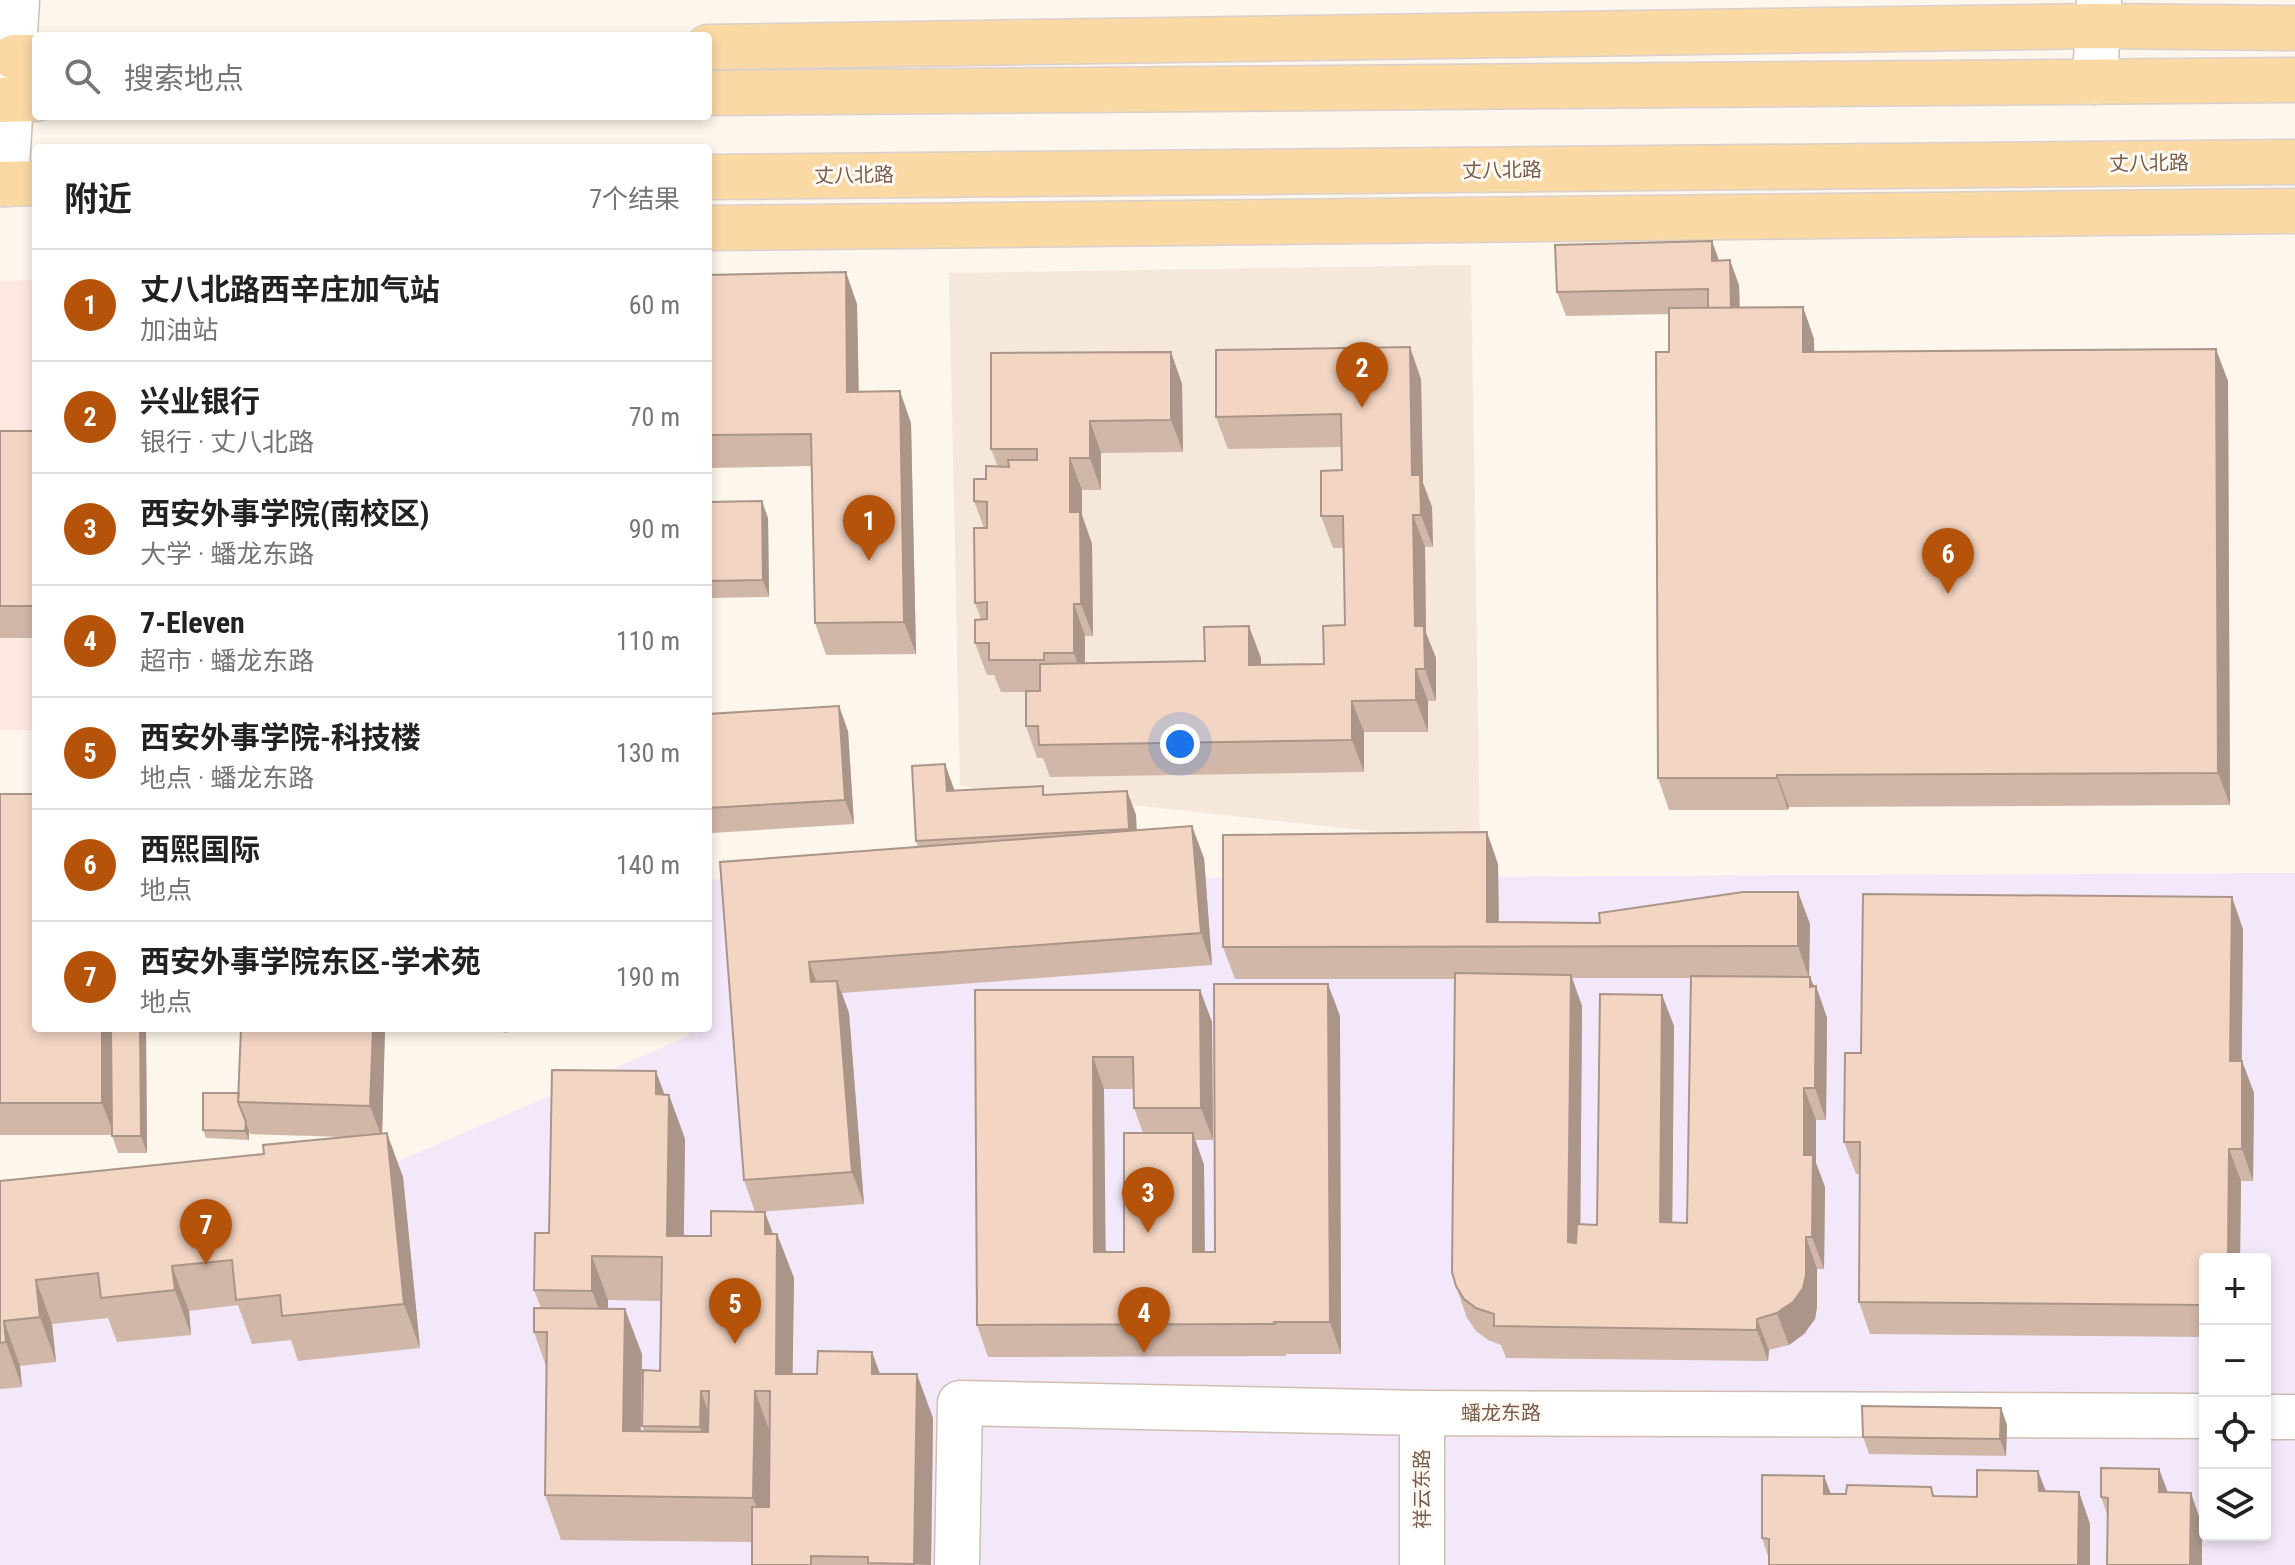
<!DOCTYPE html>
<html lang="zh">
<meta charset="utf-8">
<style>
:root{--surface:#fff;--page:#f2f2f2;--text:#222;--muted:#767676;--line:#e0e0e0;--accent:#b45309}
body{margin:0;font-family:"Roboto Condensed","Noto Sans SC",sans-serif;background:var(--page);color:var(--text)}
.controls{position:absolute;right:24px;bottom:24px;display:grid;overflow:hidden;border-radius:8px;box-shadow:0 4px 12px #0003}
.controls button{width:72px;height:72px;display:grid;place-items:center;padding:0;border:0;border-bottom:2px solid var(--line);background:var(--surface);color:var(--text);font:40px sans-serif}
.you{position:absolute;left:1180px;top:744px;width:28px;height:28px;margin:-20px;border:6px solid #fff;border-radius:50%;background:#1a73e8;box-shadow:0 0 0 12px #1a73e833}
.badge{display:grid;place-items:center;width:52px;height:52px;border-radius:50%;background:var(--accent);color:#fff;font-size:26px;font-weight:700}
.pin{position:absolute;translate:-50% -66px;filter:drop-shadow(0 2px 4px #0008)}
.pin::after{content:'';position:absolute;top:42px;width:28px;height:24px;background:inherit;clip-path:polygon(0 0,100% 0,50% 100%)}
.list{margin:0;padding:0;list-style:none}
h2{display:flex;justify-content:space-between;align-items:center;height:104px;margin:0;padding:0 32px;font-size:34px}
h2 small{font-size:26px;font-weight:400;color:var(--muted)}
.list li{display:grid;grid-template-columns:52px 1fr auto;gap:24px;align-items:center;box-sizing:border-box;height:112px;padding:0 32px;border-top:2px solid var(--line)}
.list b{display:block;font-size:30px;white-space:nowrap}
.list p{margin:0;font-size:26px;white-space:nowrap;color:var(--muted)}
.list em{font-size:26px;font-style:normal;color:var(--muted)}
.icon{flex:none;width:44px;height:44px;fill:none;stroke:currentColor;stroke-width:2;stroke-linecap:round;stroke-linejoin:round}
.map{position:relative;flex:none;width:2295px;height:1565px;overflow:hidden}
.search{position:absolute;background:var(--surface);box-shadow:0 4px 12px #0003;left:32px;top:32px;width:680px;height:88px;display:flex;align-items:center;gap:20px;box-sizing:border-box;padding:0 28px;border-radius:8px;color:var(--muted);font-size:30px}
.panel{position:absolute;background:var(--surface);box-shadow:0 4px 12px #0003;left:32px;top:144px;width:680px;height:888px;border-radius:8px}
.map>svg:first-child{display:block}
.residential{fill:#f5e8da}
.commercial{fill:#fde8e0}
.education{fill:#f3e8fa;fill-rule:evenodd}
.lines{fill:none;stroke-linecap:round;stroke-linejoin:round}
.minor-casing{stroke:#d1beb0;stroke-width:47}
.major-casing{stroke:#dad1cd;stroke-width:47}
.minor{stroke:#fff;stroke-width:44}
.major{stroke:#fbd9a5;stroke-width:44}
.wall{fill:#d1b7a8;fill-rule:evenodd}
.shaded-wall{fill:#aa9588}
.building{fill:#f3d5c3;stroke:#aa9588;stroke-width:2}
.labels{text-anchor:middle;stroke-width:6;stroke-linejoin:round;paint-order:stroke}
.street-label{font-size:20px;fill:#7a5c4d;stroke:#fffaf3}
</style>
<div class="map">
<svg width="2295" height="1565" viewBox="0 0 2295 1565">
<rect width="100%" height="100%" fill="#fdf6ec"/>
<!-- residential -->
<path class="residential" d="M1471,265L1480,843L960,786L949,273Z"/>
<!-- commercial -->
<path class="commercial" d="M36,280V730H0V281Z"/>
<!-- education -->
<path class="education" d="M2295,873V1565H0V1207L394,1163L689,1036V1028H708V880ZM2205,1259H2265V1535H2205Z"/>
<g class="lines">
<!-- minor casing -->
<g class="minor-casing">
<path id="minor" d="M2095,82L2099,0
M6,184L17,0
M2265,1417H2295
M957,1565L960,1403L1422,1413L2205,1416
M1422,1565V1413"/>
</g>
<!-- major casing -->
<g class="major-casing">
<path id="major" d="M708,47L2098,26L2295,28
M14,57H36
M708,93L2295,80
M0,100L36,99
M708,177L2295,162
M0,184L36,183
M708,228L2295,211"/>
</g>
<!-- minor -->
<use href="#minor" class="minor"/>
<!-- major -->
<use href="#major" class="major"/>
</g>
<!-- wall -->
<path class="wall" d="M1719,261L1739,285L1740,308L1803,307L1814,339V352L2228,381L2230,805L1789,807L1788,810H1669L1658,778L1669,352V314L1566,316L1557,292Z
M857,304L859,392L911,423L916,654L826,655L815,623L812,466L708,468V395Z
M1171,352L1182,384L1183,452L1101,453V490H1082V515L1092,544L1093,636H1085V663L1205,661L1261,658V665L1324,664L1345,625L1344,548H1333L1321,516L1342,470L1341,447L1228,449L1216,417L1421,379L1423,483L1432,507L1433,547H1425L1426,633L1436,658V701H1428V732H1364V772L1050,777L1043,758H1037L1026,726V692H1001L994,675H987L975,643L981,619L975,603L984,528L974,501L986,479L998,467L991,449Z
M0,431H36V638H0Z
M708,502L768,518L769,597L708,598Z
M708,714L848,731L854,824L712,833L708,823Z
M945,764L954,791L1046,795L1127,791L1136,815V830L1204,858L1212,965L842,993L849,1013L864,1204L758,1212L773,1234H777L794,1278L792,1374H817L872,1352L880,1374L933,1418L931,1565H752V1542L561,1540L545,1495L546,1366L534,1332L541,1308L534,1290L664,1094L669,1095L685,1139L684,1236H711L755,1212L744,1180L720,862L918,847L916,841ZM608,1300L661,1301L660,1371L642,1426L644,1431H640L642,1354L608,1309Z
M0,794L36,1028H146L147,1153H118L112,1135H0Z
M1498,864L1499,922L1600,923L1798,892L1810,924L1809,977L1814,986H1816L1827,1018L1826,1120H1816V1163L1825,1187L1824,1269H1817V1307L1815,1319L1804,1334L1789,1345L1769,1350L1768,1361L1506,1358L1501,1345L1488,1340L1476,1331L1467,1318L1456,1286L1455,979H1235L1223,947ZM1572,978H1691L1687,1223H1672L1674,1026L1662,995L1597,1225L1580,1224L1582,1006Z
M2243,929L2242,1061L2254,1093L2253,1181H2241L2240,1259H2205V1337L1870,1334L1859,1302L1860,1174H1856L1844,1142Z
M975,990H1200L1212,1022L1213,1140H1195L1204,1165L1205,1252H1215L1340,1016L1341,1354H1286V1356L988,1357L977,1325ZM1104,1089H1133L1134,1108L1143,1133L1124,1252H1105Z
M385,1028L382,1133L403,1177L420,1348L298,1361L291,1340L252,1344L238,1305L189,1311L191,1335L117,1342L108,1318L52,1324L56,1362L20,1366L22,1387L0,1389V1181L264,1154L344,1137L250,1134L249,1131V1140L206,1138L203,1130L239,1093Z
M502,1028H526L504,1033Z
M2001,1408L2007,1425L2006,1456L1869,1454L1863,1437Z
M2159,1469L2168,1493L2202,1525V1565H2107V1514L2101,1497Z
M2038,1471L2046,1491L2079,1492L2090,1524V1565H1769V1559L1762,1538L1824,1476L1831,1494H1846L1931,1487L1934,1496L1977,1497Z"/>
<!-- shaded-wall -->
<path class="shaded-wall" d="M1712,241L1721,266L1712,261Z
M1730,260L1739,285L1740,336L1731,312Z
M846,272L857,304L859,424L847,392Z
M1803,307L1814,339L1815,384L1803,352Z
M1410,347L1421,379L1423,483L1432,507L1433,547L1421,515L1412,475Z
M2216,349L2228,381L2230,805L2218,773Z
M1171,352L1182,384L1183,452L1171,420Z
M900,391L911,423L916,654L904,622Z
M1090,421L1101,453V490L1090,458Z
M1070,458L1082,490V515L1092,544L1093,636L1081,604L1070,512Z
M762,501L768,518L769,597L763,580Z
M1413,515L1425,547L1426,633L1436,658V701L1425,669L1415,626Z
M1074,604L1085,636V685L1074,653Z
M1249,626L1261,658V697L1249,665Z
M1416,669L1428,701V732L1416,700Z
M1352,701L1364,732V772L1352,740Z
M839,706L848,731L854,824L845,800Z
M945,764L954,789L956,816L947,791Z
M1777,775L1789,807L1788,810L1777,778Z
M1127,791L1136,815L1138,854L1129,829Z
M1192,826L1204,858L1212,965L1201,933Z
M1487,832L1498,864L1499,947L1487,922Z
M1798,892L1810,924L1809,978L1798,946Z
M2232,897L2243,929L2241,1093L2230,1061Z
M809,962L821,994L811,982Z
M1571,975L1582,1006L1580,1274L1568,1242Z
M1810,977L1816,991V986L1827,1018L1826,1120L1815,1088Z
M837,981L849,1013L864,1204L852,1172Z
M1328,984L1340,1016L1341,1354L1330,1322Z
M1200,990L1212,1022L1213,1140L1201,1108Z
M1662,995L1674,1026L1672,1254L1660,1222Z
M102,1028H114V1135L102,1103Z
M140,1028H146L147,1153L141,1136Z
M373,1028H385L382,1138L370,1106Z
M1093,1057L1104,1089L1106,1284L1094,1252Z
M2242,1061L2254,1093L2253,1181L2242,1149Z
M656,1071L669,1107V1095L685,1139L683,1280L667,1236L656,1094Z
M1804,1088L1816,1120V1163L1825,1187L1824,1269L1812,1237L1804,1155Z
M246,1122L249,1131V1140L245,1131Z
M387,1133L403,1177L420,1348L404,1304Z
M1193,1133L1204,1165L1205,1284L1193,1252Z
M2229,1149L2241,1181L2240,1259H2228Z
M765,1212L777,1245V1234L794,1278L792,1418L776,1374L765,1234Z
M1806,1237L1817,1269V1307L1815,1319L1804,1334L1789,1345L1777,1313Z
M592,1256L608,1300V1335L592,1291Z
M172,1266L189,1311L191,1335L175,1290Z
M36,1280L52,1324L56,1362L40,1317Z
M625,1309L642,1354L640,1475L623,1431Z
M1757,1319L1769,1350L1768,1361L1757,1330Z
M4,1321L20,1366L22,1387L6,1342Z
M872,1352L888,1396L872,1374Z
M917,1374L933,1418L931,1565L914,1564Z
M701,1391L717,1435L716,1472L700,1427Z
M755,1391L771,1435L770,1542L753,1498Z
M2001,1408L2007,1425L2006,1456L2000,1439Z
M2159,1469L2171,1501L2159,1492Z
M2038,1471L2050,1503L2039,1491Z
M1824,1476L1836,1508L1824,1494Z
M2079,1492L2090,1524V1565H2078Z
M2191,1493L2202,1525V1565H2190Z"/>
<!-- building -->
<path class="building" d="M1712,241V261L1730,260L1731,308H1708V289L1557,292L1555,245Z
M846,272L847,392L900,391L904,622L815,623L811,434L708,435V395H709L708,275Z
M1803,307V352L2216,349L2218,773L1777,775V778H1658L1656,352H1669V308Z
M1410,347L1412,475H1420L1421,515H1413L1415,626H1424L1425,669H1416V700L1352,701V740L1039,745L1038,726H1026V691H1040V664L1205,661L1204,627L1249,626V665L1324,664L1323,626L1345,625L1343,516H1321V471L1342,470L1341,414L1216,417V350Z
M1171,352V420L1090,421V458H1070V512H1080L1081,604H1074V653H1044V660H989V643H975V620L987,619V602L975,603L974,528H987V502L974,501V479H986V466L1009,467L1008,460H1037V449H991V353Z
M0,431H36V606H0Z
M762,501L763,580L708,581V502Z
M839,706L845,800L708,808V714Z
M945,764L947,791L1043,786V795L1127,791L1129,829L916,841L912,766Z
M0,794H36V1028H102V1103H0Z
M1192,826L1201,933L809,962L811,982L837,981L852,1172L744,1180L720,862Z
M1487,832V922L1600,923L1599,913L1743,892H1798V946L1223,947V835Z
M1863,894L2232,897L2230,1061H2242V1149H2229L2228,1259H2205V1305L1859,1302L1860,1142H1844L1845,1053H1861Z
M1455,973L1571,975L1568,1242L1576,1243L1577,1224L1597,1225L1600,994L1662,995L1660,1222L1687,1223L1691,976L1810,977V987L1816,986L1815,1088H1804V1155H1813L1812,1237H1806V1275L1803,1288L1793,1302L1777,1313L1757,1319V1330L1494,1326V1314L1476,1308L1464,1299L1456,1286L1452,1272Z
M1214,984H1328L1330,1322H1274L1275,1324L977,1325L975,990H1200L1201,1108H1134L1133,1057H1093L1094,1252H1124V1133H1193V1252H1215Z
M111,1028H140L141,1136H112Z
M241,1028H373L370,1106L238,1102Z
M552,1070L656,1071V1094L669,1095L667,1236H711V1211L765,1212V1234H777L776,1374H817L818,1351L872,1352V1374H917L914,1564L868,1563V1557L811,1556V1565H752V1507H769L770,1391H755L753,1498L545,1495L547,1332H534V1308L625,1309L623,1431L708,1432L709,1391H701L700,1427L642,1426L643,1370L660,1371L662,1257L592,1256V1291L534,1290L535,1233H549Z
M203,1093H239L238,1102L246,1122L245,1131L203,1130Z
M387,1133L404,1304L282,1316L280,1295L236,1300L232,1260L172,1266L175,1290L101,1298L98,1273L36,1280L40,1317L4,1321L6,1342L0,1343V1181L264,1154L263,1145Z
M1862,1406L2001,1408L2000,1439L1863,1437Z
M2101,1468L2159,1469V1492L2191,1493L2190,1565H2107L2108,1498L2101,1497Z
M1977,1470L2038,1471L2039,1491L2079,1492L2078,1565H1769V1539L1762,1538V1475L1824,1476V1494H1846L1847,1485L1931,1487L1933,1496L1977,1497Z"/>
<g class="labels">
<!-- street labels -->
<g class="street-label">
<text transform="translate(2149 163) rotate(-1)" y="7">丈八北路</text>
<text transform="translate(1502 170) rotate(-1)" y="7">丈八北路</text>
<text transform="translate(854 175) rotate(-1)" y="7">丈八北路</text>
<text x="1501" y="1420">蟠龙东路</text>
<text transform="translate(1422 1489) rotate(-90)" y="7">祥云东路</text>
</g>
</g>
</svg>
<div class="controls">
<button>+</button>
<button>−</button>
<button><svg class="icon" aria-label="locate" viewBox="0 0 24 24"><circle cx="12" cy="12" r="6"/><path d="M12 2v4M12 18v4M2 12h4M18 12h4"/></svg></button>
<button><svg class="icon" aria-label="layers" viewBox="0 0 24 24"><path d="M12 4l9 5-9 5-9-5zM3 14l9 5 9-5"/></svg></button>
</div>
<div class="you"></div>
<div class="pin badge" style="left:869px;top:561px">1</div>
<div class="pin badge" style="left:1362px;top:408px">2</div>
<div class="pin badge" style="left:1148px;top:1233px">3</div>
<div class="pin badge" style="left:1144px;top:1353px">4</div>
<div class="pin badge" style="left:735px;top:1344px">5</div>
<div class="pin badge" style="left:1948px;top:594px">6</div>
<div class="pin badge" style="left:206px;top:1265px">7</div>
<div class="search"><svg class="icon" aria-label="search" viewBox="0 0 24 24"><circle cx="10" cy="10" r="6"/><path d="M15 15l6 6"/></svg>搜索地点</div>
<section class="panel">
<h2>附近<small>7个结果</small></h2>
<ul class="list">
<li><span class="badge">1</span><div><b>丈八北路西辛庄加气站</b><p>加油站</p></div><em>60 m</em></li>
<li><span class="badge">2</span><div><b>兴业银行</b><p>银行 · 丈八北路</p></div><em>70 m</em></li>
<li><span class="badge">3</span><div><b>西安外事学院(南校区)</b><p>大学 · 蟠龙东路</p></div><em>90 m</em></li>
<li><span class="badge">4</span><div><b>7-Eleven</b><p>超市 · 蟠龙东路</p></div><em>110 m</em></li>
<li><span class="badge">5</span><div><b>西安外事学院-科技楼</b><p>地点 · 蟠龙东路</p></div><em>130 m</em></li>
<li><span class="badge">6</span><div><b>西熙国际</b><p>地点</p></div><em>140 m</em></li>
<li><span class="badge">7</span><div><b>西安外事学院东区-学术苑</b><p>地点</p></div><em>190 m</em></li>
</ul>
</section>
</div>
